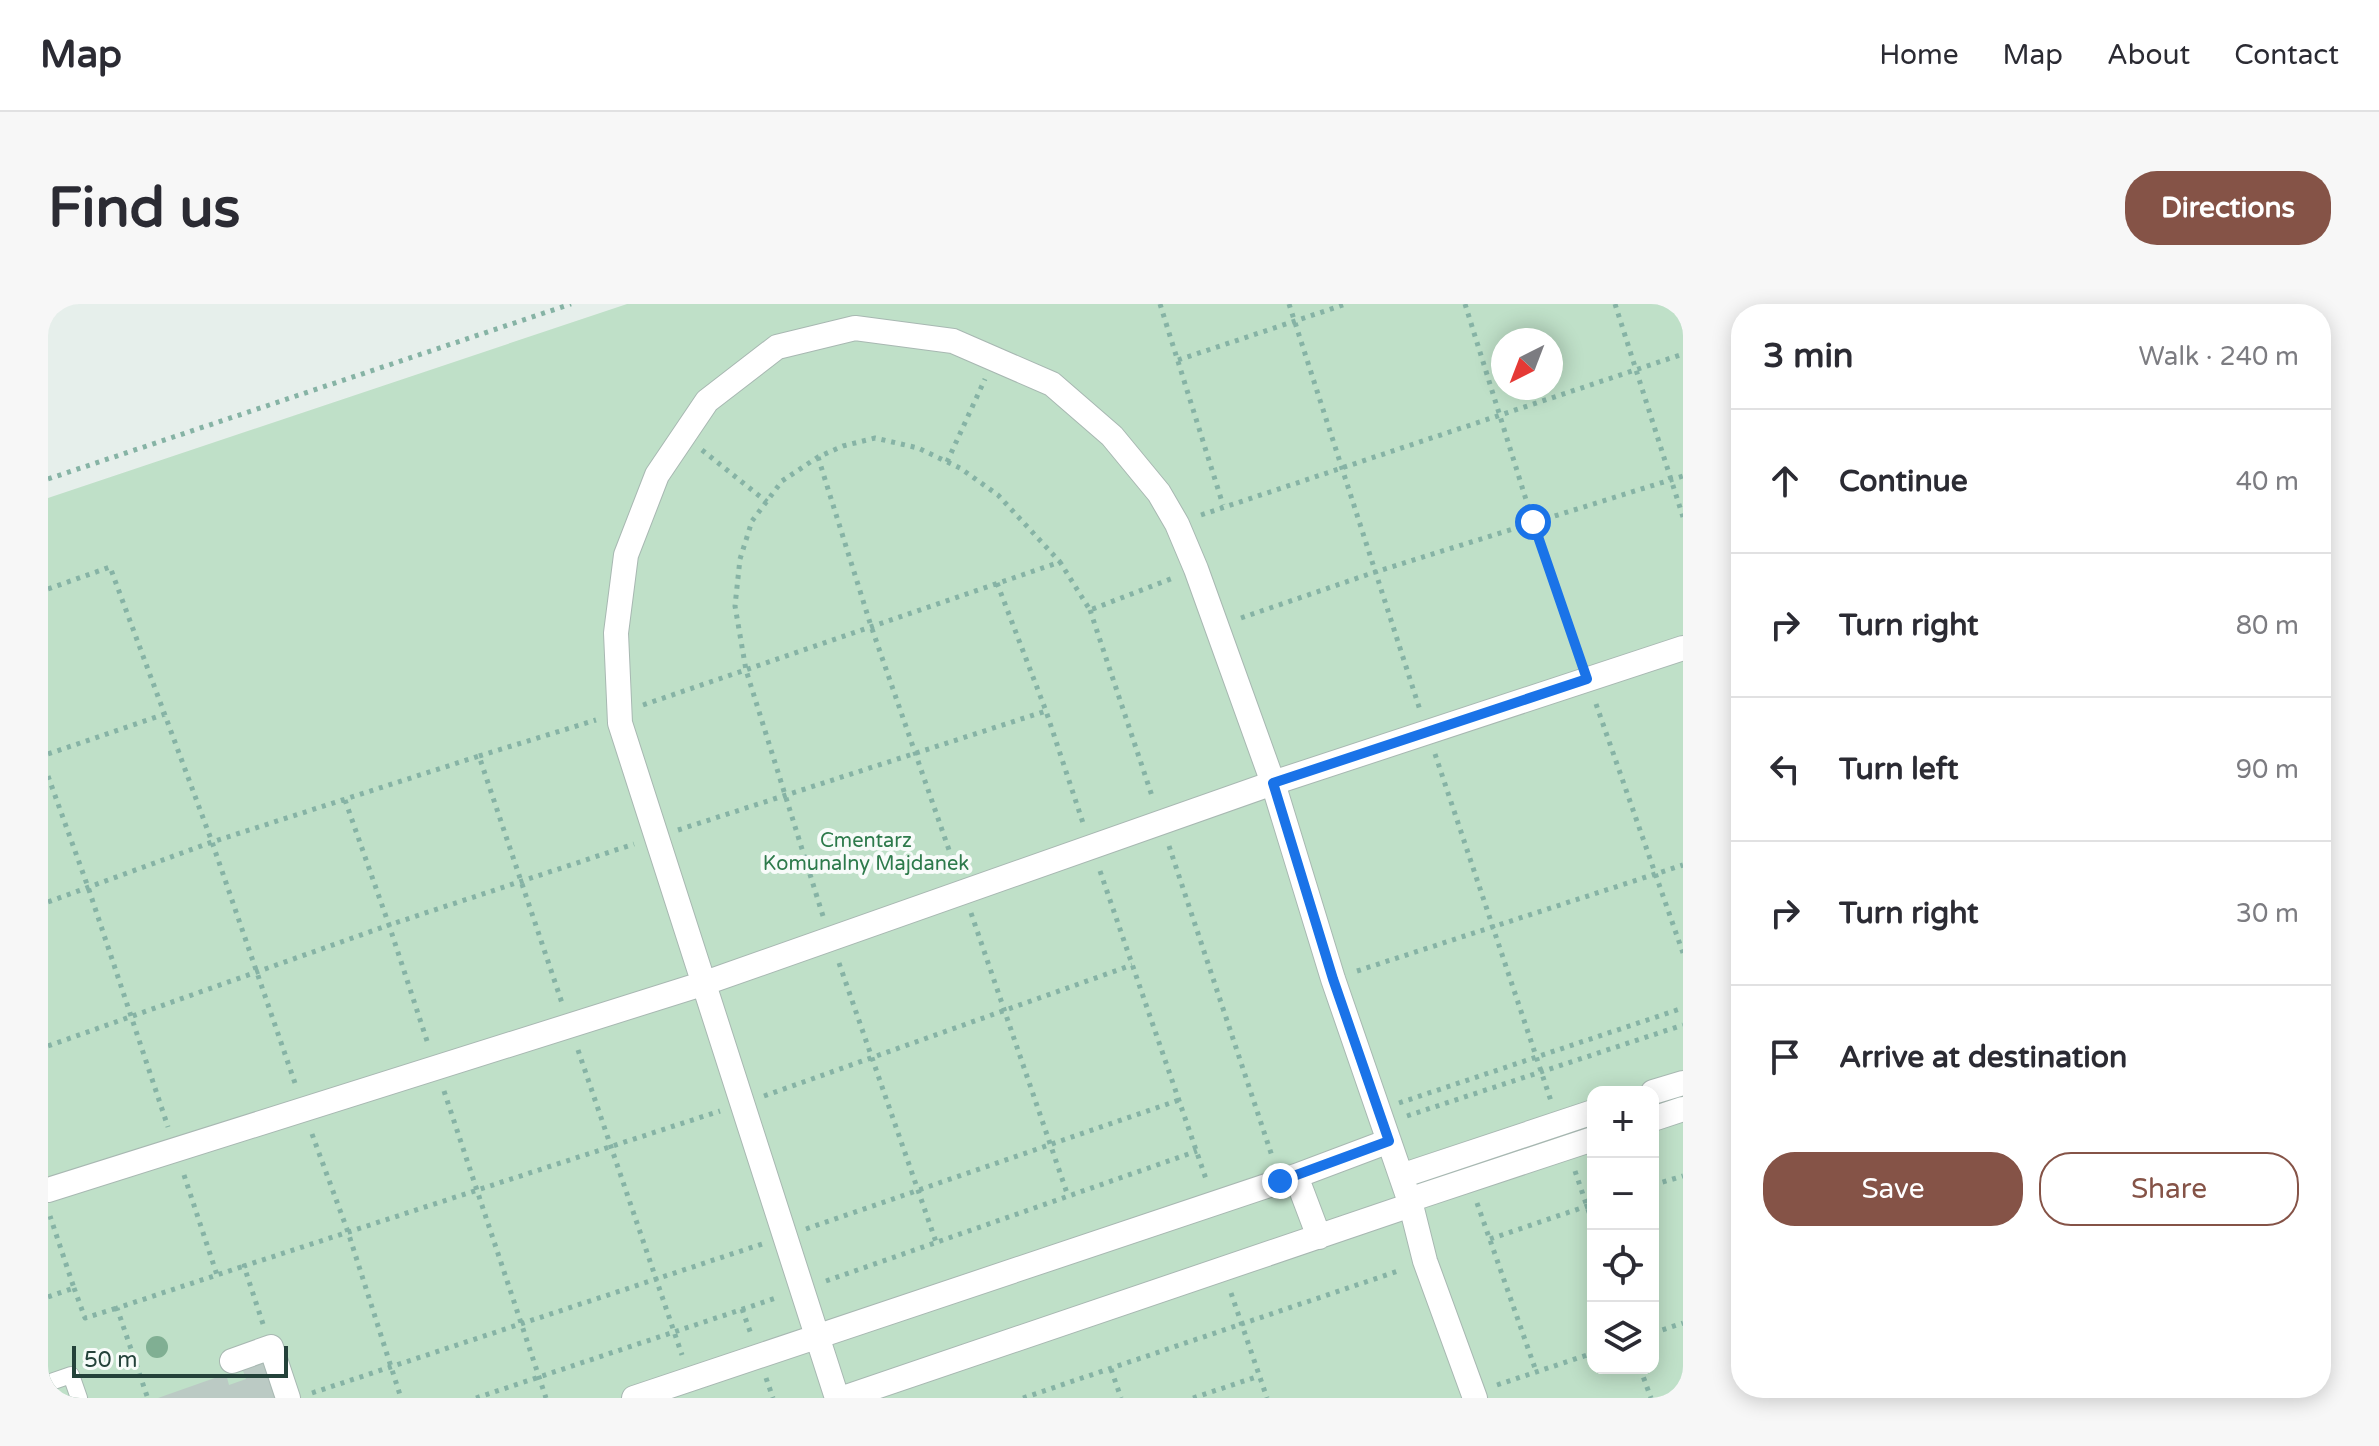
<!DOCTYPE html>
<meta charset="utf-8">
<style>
:root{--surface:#fff;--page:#f7f7f7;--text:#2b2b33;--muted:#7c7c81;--line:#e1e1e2;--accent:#855347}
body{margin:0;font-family:"Varela Round",sans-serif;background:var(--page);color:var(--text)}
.controls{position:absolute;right:24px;bottom:24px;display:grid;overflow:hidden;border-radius:16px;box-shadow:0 4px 20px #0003}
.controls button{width:72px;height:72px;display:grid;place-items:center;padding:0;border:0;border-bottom:2px solid var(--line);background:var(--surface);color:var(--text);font:40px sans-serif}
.compass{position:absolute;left:1443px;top:24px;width:72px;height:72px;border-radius:50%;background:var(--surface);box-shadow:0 4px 20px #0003;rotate:222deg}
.scale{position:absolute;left:24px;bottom:20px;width:216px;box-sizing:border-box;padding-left:8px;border:4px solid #24423a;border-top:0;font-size:22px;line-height:28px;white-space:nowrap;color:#24423a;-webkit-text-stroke:6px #f7fbf9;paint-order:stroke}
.stop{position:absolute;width:24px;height:24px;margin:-18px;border:6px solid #1a73e8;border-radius:50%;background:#fff}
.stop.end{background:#1a73e8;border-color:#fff;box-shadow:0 2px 8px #0008}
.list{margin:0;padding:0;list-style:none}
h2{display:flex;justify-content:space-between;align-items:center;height:104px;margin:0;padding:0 32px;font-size:34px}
h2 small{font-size:26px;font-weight:400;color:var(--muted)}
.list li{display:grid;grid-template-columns:52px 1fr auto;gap:24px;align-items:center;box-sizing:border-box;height:144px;padding:0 32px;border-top:2px solid var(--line)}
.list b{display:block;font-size:30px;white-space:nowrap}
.list em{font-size:26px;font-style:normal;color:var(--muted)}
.actions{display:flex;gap:16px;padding:24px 32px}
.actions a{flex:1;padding:18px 0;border:2px solid var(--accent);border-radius:32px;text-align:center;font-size:28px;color:var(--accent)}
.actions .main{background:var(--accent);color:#fff}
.icon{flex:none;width:44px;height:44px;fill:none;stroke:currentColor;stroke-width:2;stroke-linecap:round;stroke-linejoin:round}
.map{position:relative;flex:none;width:1635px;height:1094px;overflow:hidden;border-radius:32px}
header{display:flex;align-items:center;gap:48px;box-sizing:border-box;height:112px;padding:0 40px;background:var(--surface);border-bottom:2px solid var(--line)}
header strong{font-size:38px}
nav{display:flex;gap:44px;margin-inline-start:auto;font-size:28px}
.intro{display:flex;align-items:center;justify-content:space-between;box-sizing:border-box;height:192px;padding:0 48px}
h1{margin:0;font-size:56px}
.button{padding:20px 36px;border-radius:32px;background:var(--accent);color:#fff;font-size:28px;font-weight:700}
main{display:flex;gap:48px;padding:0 48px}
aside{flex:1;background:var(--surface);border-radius:32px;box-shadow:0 4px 20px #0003}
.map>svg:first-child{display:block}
.green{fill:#bfe0c8;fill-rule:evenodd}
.building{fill:#bbcac4}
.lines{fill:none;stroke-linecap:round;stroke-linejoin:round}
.lane-casing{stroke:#a8b8b2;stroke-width:18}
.street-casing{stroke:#a8b8b2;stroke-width:26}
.path{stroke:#86b3a5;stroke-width:5;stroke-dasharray:4 6;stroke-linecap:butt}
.lane{stroke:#fff;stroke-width:16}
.street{stroke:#fff;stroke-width:24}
.tree{fill:#80af93}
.route{stroke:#1a73e8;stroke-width:10}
.labels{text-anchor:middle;stroke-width:8;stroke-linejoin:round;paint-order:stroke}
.park-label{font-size:20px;fill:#2d7a4b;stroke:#f7fbf9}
</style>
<header>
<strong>Map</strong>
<nav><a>Home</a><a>Map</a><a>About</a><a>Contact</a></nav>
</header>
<div class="intro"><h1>Find us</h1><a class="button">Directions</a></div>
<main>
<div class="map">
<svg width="1635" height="1094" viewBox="0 0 1635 1094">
<rect width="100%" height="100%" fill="#e6efeb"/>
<!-- green -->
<path class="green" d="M579,0H1635V1094H0V194ZM1455,36H1503V84H1455ZM1545,788H1605V1064H1545Z"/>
<!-- building -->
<path class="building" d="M215,1057L228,1094H110L178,1070L181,1081L198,1075L194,1064Z"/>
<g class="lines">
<!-- lane casing -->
<g class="lane-casing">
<path id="lane" d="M0,1079L23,1071L31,1094"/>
</g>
<!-- street casing -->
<g class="street-casing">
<path id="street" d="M1605,788L1635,779
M1605,815L1635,805
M1248,872L1271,933
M1353,872L1545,808
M0,886L657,679L1225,479L1635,344
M1361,896L1545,835
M184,1057L223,1043L240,1094
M586,1094L1248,872L1341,837
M789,1094L572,419L568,329L578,251L609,171L659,97L729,43L807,24L905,37L1004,80L1064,132L1111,189L1129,220L1148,265L1225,479L1285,675L1363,901L1377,957L1427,1094
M795,1094L1363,901"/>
</g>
<!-- path -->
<path class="path" d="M1112,0L1175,201
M1241,0L1372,406
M1417,0L1485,218L1531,353
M1567,0L1635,213
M1130,56L1298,0
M654,146L719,198
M770,153L823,322L908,566
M899,158L937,75
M0,175L523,0
M1153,211L1635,50
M949,279L998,407L1035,519
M0,285L62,263L164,538L248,782
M1042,306L1105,495
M1193,314L1327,268L1635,172
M1548,400L1635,649
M595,401L1012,258L1042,306L1125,274
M0,450L117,410
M1387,450L1503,797
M431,452L548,416
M0,472L40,583L120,823
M297,496L341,621L586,540
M630,526L998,407
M1121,542L1225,855
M1052,567L1158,875
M0,598L164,538L431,452L514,699
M923,609L1020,892
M775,612L698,366L687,302L692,255L704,217L734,177L770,153L795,142L827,134L870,144L912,164L950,191L1012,258
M791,659L888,938
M1309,667L1635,561
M0,742L341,621L380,740
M530,746L634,1051
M396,787L498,1094
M716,792L1084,661
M1351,799L1635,704
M1359,812L1635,721
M264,830L300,928L353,1094
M1527,867L1545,920
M136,871L169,971
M1605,881L1635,872
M1429,899L1488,1067
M758,925L1131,796
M1442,935L1545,900
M778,977L1149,847
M26,984L37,1014L69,1004
M1183,989L1219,1094
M0,993L26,984L2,912
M694,1005L703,1030
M215,1020L196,962L672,807
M1605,1029L1635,1019
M1592,1064L1603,1094
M1063,1065L1073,1094
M718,1074L725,1094
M1449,1081L1545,1049
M264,1089L714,940
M99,1092L69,1004L196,962
M428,1094L731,993
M975,1094L1353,966
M1145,1094L1211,1072"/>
<!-- lane -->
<use href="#lane" class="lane"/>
<!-- street -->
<use href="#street" class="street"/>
</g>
<!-- trees -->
<circle class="tree" cx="109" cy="1043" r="11"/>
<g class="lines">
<!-- route -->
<path class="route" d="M1232,877L1341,837L1285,675L1225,479L1539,375L1485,218"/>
</g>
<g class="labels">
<!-- park labels -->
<g class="park-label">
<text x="818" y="543">Cmentarz<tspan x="818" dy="23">Komunalny Majdanek</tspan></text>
</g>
</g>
</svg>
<div class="controls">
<button>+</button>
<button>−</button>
<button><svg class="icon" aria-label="locate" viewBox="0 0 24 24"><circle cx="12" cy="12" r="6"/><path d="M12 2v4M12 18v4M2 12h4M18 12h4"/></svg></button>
<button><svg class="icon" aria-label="layers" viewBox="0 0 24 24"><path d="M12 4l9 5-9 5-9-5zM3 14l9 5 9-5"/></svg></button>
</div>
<svg class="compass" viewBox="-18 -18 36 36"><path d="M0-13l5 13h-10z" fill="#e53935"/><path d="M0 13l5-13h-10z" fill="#7c7c81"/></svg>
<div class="scale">50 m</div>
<div class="stop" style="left:1485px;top:218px"></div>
<div class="stop end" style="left:1232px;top:877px"></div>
</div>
<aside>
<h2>3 min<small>Walk · 240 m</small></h2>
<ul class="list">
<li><svg class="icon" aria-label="ahead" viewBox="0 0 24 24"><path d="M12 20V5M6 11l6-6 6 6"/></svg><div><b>Continue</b></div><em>40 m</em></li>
<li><svg class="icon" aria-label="right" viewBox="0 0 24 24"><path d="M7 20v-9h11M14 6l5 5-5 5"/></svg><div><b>Turn right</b></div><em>80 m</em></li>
<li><svg class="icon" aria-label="left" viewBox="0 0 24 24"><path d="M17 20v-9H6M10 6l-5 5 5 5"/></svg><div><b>Turn left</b></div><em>90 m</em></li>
<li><svg class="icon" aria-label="right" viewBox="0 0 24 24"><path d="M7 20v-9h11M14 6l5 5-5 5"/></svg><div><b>Turn right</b></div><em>30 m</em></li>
<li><svg class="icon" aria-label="arrive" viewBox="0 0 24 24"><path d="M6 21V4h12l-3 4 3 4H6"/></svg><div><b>Arrive at destination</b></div></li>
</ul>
<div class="actions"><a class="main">Save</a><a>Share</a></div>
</aside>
</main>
